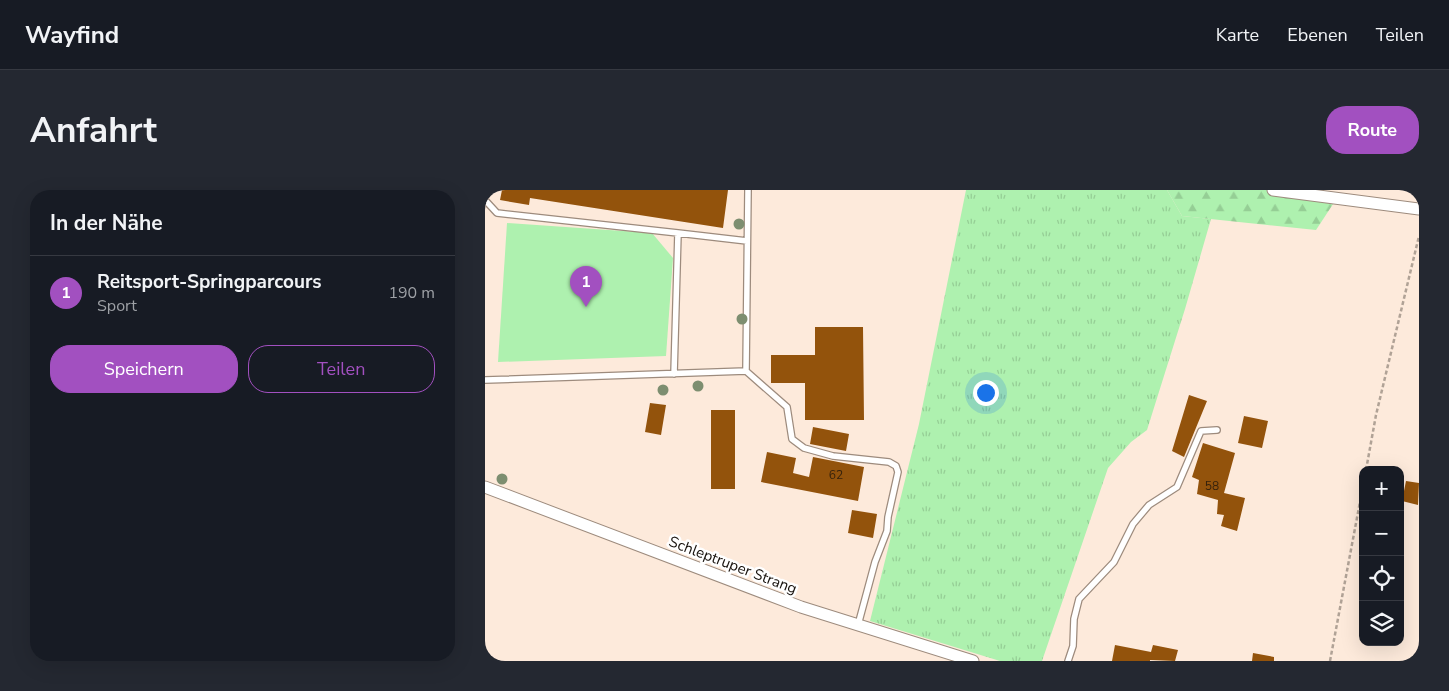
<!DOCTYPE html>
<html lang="de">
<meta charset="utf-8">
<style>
:root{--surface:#171b24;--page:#242831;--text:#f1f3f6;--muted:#9ea1a6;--line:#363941;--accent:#a250c0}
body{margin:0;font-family:"Nunito Sans",sans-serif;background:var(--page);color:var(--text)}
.controls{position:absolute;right:15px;bottom:15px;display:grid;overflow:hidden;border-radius:10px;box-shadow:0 5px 20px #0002}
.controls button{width:45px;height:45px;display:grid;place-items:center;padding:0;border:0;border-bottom:1px solid var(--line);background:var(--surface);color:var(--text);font:25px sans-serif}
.you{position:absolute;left:500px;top:202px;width:18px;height:18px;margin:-12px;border:4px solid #fff;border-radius:50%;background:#1a73e8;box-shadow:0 0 0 8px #1a73e833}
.badge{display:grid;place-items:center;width:32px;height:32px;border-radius:50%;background:var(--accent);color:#fff;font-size:16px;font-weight:700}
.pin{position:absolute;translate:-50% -41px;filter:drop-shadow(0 1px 2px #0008)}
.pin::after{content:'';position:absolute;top:26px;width:18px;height:15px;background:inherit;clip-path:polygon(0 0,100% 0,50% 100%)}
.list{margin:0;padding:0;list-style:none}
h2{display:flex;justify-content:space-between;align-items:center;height:65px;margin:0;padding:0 20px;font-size:21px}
h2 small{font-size:16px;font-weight:400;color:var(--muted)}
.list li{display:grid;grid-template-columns:32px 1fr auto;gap:15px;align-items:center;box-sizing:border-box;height:75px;padding:0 20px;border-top:1px solid var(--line)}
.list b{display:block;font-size:19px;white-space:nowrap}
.list p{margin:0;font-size:16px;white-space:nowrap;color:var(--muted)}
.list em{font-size:16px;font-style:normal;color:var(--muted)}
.actions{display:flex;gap:10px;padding:15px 20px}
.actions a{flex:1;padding:11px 0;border:1px solid var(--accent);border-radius:20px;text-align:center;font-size:18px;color:var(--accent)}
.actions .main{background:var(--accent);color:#fff}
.icon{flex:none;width:28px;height:28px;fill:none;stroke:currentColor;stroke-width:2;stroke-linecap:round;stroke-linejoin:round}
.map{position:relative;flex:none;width:934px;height:471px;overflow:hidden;border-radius:20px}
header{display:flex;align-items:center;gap:30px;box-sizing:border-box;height:70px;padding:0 25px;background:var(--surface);border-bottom:1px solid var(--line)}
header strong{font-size:24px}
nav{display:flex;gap:28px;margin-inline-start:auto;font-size:18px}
.intro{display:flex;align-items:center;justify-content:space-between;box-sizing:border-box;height:120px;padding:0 30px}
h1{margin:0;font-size:35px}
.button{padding:12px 22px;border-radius:20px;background:var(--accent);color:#fff;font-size:18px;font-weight:700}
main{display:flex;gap:30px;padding:0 30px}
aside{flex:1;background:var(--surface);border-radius:20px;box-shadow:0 5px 20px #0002}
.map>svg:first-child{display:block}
.grass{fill:url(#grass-tufts)}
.forest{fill:url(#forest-firs)}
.pitch{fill:#aef1af}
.building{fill:#93530c}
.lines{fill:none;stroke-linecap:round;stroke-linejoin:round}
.service-casing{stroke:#9d8b7d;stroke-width:8}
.minor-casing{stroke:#9d8b7d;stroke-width:13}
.path{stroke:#b0a296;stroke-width:2.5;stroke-dasharray:4 2.5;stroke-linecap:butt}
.service{stroke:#fff;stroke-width:5.5}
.minor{stroke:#fff;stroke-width:11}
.tree{fill:#7d8e70}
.labels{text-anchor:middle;stroke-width:5;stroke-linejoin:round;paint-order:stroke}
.number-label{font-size:12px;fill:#36220c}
.street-label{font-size:15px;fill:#17110c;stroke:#fff}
</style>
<header>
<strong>Wayfind</strong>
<nav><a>Karte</a><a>Ebenen</a><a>Teilen</a></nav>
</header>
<div class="intro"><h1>Anfahrt</h1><a class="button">Route</a></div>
<main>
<aside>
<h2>In der Nähe<small></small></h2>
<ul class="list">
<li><span class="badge">1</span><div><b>Reitsport-Springparcours</b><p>Sport</p></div><em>190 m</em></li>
</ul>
<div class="actions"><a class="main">Speichern</a><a>Teilen</a></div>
</aside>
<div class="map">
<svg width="934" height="471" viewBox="0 0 934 471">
<defs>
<pattern id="grass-tufts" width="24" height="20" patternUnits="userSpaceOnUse" patternTransform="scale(1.25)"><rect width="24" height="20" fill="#aef1af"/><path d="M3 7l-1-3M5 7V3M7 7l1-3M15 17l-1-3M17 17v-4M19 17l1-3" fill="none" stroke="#95ce95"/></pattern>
<pattern id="forest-firs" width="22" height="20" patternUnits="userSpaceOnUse" patternTransform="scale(1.25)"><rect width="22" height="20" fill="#aef1af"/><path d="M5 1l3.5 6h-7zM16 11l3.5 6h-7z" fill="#95ce95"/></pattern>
</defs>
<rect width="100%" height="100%" fill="#fdeadb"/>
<!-- grass -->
<path class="grass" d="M481,0H682L697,26L726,29L700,119L662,240L646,252L623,278L557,471H515L385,431L434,234Z"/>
<!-- forest -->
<path class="forest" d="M682,0H788L852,8L831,40L697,26Z"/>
<!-- pitch -->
<path class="pitch" d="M22,33L167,43L188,68L181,166L13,172Z"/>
<!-- building -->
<path class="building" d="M17,0H243L238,38L45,8L44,15L15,10Z
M330,137H378L379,230H320V193H286V165H330Z
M704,205L722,211L699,267L687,261Z
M165,213L181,215L176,245L160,242Z
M226,220H250V299H226Z
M759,226L783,231L777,258L753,253Z
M328,237L364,244L361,261L325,254Z
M718,253L750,263L739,303L760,308L752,341L736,336L739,325L732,324L733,310L712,304L714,290L707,287Z
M282,262L311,268L308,283L324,287L328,267L379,277L373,311L276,292Z
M921,291L934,293L933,315L917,311Z
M367,320L392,324L388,348L363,343Z
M630,455L666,462L668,455L693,460L690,471L665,470V471H627Z
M768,463L789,467V471H767Z"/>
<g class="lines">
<!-- service casing -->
<g class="service-casing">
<path id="service" d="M0,10L12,23L193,43L189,184
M193,43L262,51
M261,181L263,0
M0,190L261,181L302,217L307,249L319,258L348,266L404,272L411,276L413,282L403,327L402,341L390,372L373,435
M583,471L588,456L589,429L594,409L629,372L648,334L664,315L692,297L716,241L732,240"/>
</g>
<!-- minor casing -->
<g class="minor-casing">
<path id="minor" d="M788,0L934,19
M0,297L316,417L488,471"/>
</g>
<!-- path -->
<path class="path" d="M881,280L891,225L934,46
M845,471L878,296"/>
<!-- service -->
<use href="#service" class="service"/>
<!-- minor -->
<use href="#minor" class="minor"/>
</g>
<!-- trees -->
<g class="tree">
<circle cx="254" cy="34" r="5.5"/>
<circle cx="257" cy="129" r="5.5"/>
<circle cx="213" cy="196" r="5.5"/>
<circle cx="178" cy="200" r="5.5"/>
<circle cx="17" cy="289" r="5.5"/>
</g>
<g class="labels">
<!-- number labels -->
<g class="number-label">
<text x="351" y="289">62</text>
<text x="727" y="300">58</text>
</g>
<!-- street labels -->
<g class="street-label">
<text transform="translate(248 375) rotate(21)" y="5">Schleptruper Strang</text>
</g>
</g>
</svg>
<div class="controls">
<button>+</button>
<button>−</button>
<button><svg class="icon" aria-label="locate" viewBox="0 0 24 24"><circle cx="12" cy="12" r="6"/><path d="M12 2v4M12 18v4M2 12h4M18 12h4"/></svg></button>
<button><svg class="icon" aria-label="layers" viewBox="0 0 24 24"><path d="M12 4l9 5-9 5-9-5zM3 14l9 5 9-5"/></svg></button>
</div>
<div class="you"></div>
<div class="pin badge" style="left:101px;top:117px">1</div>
</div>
</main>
